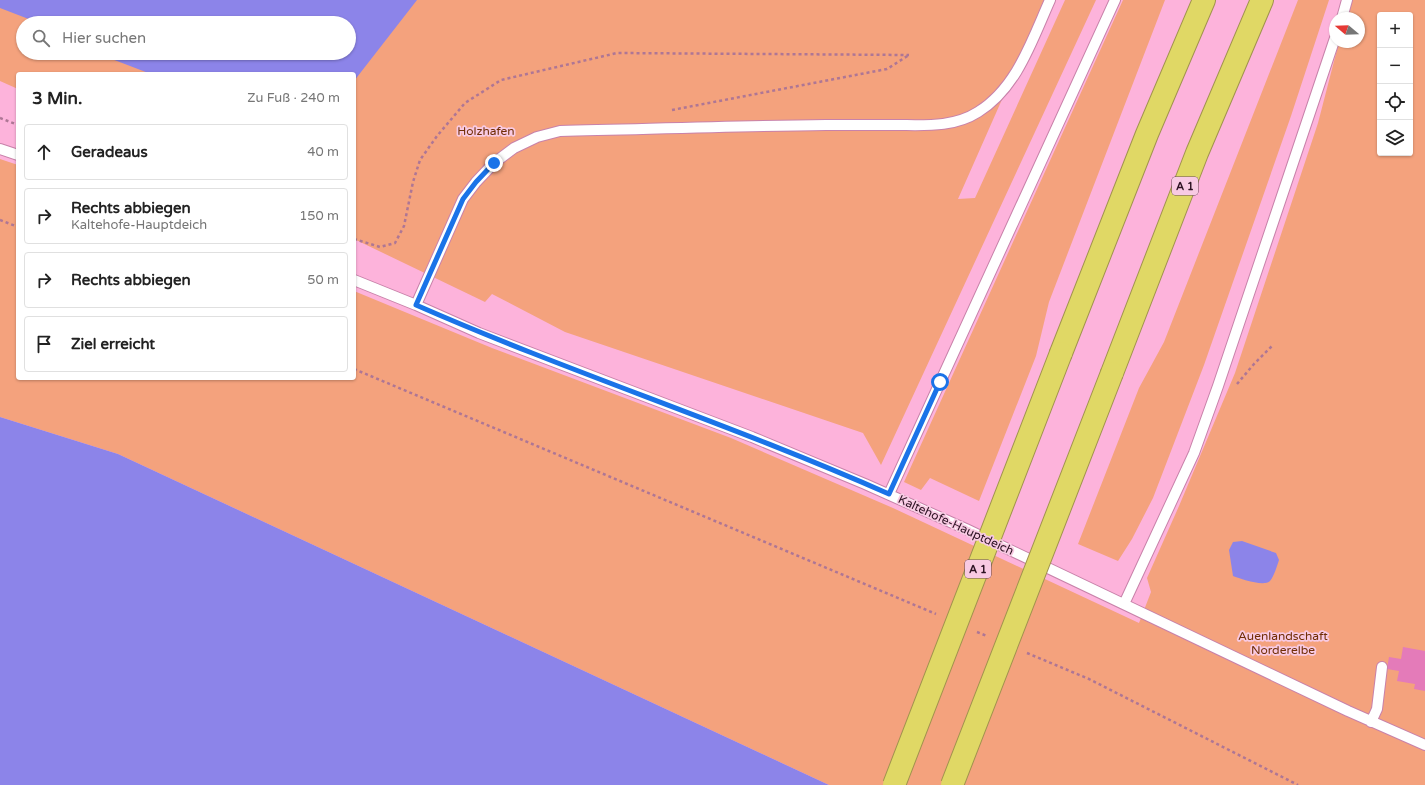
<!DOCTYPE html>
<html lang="de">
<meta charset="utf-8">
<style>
:root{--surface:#fff;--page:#f6f6f6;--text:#222;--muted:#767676;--line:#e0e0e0}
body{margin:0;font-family:"Varela Round",sans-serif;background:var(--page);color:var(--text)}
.controls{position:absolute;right:12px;top:12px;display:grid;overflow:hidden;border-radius:4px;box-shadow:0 1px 3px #0004}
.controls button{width:36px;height:36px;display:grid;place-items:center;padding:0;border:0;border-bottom:1px solid var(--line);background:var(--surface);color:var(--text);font:20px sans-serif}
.compass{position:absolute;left:1329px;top:12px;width:36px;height:36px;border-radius:50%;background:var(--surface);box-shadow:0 1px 3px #0004;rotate:289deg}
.stop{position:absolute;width:12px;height:12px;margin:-9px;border:3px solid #1a73e8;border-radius:50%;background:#fff}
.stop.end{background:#1a73e8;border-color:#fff;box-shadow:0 1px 4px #0008}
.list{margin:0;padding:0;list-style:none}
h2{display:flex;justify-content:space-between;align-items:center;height:52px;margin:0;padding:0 16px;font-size:17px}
h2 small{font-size:13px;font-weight:400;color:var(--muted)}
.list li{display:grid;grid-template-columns:26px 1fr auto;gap:12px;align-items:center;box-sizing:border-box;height:56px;margin:0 8px 8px;padding:0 8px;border:1px solid var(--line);border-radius:4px}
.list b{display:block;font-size:15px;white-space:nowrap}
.list p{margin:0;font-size:13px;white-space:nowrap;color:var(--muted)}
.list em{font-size:13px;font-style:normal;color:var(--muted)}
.icon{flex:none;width:22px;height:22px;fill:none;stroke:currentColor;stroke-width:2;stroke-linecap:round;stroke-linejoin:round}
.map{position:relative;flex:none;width:1425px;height:785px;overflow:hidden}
.search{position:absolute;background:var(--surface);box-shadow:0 1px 3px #0004;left:16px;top:16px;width:340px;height:44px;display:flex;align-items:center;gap:10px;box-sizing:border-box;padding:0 14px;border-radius:22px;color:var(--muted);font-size:15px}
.panel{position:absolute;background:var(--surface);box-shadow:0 1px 3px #0004;left:16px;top:72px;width:340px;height:308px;border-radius:4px}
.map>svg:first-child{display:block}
.green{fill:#f4a27d;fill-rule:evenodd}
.water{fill:#8c84e9}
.building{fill:#e47bb9}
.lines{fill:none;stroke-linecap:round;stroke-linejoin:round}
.lane-casing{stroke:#c882aa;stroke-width:12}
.highway-casing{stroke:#a1934e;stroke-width:24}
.path{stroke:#ae7695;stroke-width:2.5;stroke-dasharray:3 3;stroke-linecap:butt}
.lane{stroke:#fff;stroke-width:10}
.highway{stroke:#e0d865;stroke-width:22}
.highway-bridge-casing{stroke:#a1934e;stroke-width:24;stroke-linecap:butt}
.highway-bridge{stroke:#e0d865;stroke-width:22}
.route{stroke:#1a73e8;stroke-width:5}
.labels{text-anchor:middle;stroke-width:3.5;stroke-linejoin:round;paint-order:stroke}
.shield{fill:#f8cae3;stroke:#69495c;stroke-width:1}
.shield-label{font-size:11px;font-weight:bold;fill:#2c1222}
.park-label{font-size:12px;fill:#712e06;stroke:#f8cae3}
.street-label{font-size:12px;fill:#2c1222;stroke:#f8cae3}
</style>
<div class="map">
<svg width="1425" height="785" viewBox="0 0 1425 785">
<rect width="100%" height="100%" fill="#fdb3db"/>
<!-- green -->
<path class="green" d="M0,0H1046L958,199L975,198L1065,0H1096L881,465L863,433L565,332L492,294L485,302L354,239V74H18V89L0,81ZM23,23H349V53H23Z
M1123,0H1165L1049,302L1036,356L979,501L930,478L921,490L904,482Z
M1298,0H1329L1291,116L1204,365L1153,498L1132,539L1118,561L1078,544L1139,388L1164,342Z
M1349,0H1425V785H829L118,454L0,417V159L18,165V378H354V291L492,348L731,438L893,508L1139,623L1151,592L1147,578L1179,506L1235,373L1318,123L1339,42H1359V18H1345ZM1380,15H1410V153H1380Z"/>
<!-- water -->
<path class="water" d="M0,0H417L354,81V74H151L96,53H349V23H39L0,8Z
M0,417L118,454L829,785H0Z
M1242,541L1276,553L1279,560C1277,566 1274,576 1270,581C1264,587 1241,579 1233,576L1229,550L1233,542Z"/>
<!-- building -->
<path class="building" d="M1403,647L1425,651V691L1414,689L1415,684L1397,681L1399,671L1387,669L1389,657L1401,659Z"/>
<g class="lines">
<!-- lane casing -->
<g class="lane-casing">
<path id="lane" d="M1342,18L1347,0
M0,149L18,155
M354,280L416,305L479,333L752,437L865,484L966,529L1348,711L1425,745
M416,305L463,199L476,182L494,163L514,148L537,137L560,131C649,129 738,126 826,125C849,125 872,125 895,125C923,125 953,128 978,112C1017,88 1032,40 1050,0
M889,494L1115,0
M1124,604L1194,453L1218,386L1335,38
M1371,722L1377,709L1382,667"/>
</g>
<!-- highway casing -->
<g class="highway-casing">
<path id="highway" d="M1061,353L1147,134L1204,0
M1112,373L1197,153L1262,0"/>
</g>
<!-- path -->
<path class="path" d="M672,110L887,69L909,55
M0,118L18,125
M0,220L18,227
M354,239L380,247L395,243L404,226L413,182L420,160L437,136L465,103L501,80L617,53L909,55
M354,369L936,614
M1237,384L1254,364L1273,345
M977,632L987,636
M1027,653L1089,679L1298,785"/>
<!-- lane -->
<use href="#lane" class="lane"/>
<!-- highway -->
<use href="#highway" class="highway"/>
<!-- highway-bridge casing -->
<g class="highway-bridge-casing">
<path id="highway-bridge" d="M894,785L1061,353
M952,785L1112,373"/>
</g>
<!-- highway-bridge -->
<use href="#highway-bridge" class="highway-bridge"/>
</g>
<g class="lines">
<!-- route -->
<path class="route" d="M494,163L476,182L463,199L416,305C571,373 733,425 889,494L940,382"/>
</g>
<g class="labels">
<!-- shield labels -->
<g class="shield">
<rect x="1172" y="177" width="26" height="18" rx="3"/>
<rect x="965" y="560" width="26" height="18" rx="3"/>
</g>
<g class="shield-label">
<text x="1185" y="190">A 1</text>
<text x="978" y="573">A 1</text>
</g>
<!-- park labels -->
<g class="park-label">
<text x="486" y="135">Holzhafen</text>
<text x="1283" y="640">Auenlandschaft<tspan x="1283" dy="14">Norderelbe</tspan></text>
</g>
<!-- street labels -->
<g class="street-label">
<text transform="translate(956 525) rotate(25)" y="4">Kaltehofe-Hauptdeich</text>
</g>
</g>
</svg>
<div class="controls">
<button>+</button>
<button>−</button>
<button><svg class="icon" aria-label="locate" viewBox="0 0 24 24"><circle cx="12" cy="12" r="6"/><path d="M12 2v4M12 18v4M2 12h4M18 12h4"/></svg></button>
<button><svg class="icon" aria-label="layers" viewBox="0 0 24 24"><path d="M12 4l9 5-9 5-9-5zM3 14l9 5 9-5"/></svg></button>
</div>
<svg class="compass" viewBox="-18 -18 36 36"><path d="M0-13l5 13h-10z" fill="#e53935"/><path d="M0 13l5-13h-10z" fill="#767676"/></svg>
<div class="stop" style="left:940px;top:382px"></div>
<div class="stop end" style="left:494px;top:163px"></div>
<div class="search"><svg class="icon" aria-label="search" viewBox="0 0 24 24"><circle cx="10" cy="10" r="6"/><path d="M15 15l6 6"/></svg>Hier suchen</div>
<section class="panel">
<h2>3 Min.<small>Zu Fuß · 240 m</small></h2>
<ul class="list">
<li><svg class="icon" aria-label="ahead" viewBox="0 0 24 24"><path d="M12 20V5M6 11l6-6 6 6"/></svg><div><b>Geradeaus</b></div><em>40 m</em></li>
<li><svg class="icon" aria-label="right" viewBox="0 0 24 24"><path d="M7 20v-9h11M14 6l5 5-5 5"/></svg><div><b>Rechts abbiegen</b><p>Kaltehofe-Hauptdeich</p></div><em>150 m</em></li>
<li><svg class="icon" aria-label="right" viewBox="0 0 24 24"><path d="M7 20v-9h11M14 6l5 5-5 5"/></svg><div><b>Rechts abbiegen</b></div><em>50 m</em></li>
<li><svg class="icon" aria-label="arrive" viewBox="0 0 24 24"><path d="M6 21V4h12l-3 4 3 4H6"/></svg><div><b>Ziel erreicht</b></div></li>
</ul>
</section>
</div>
